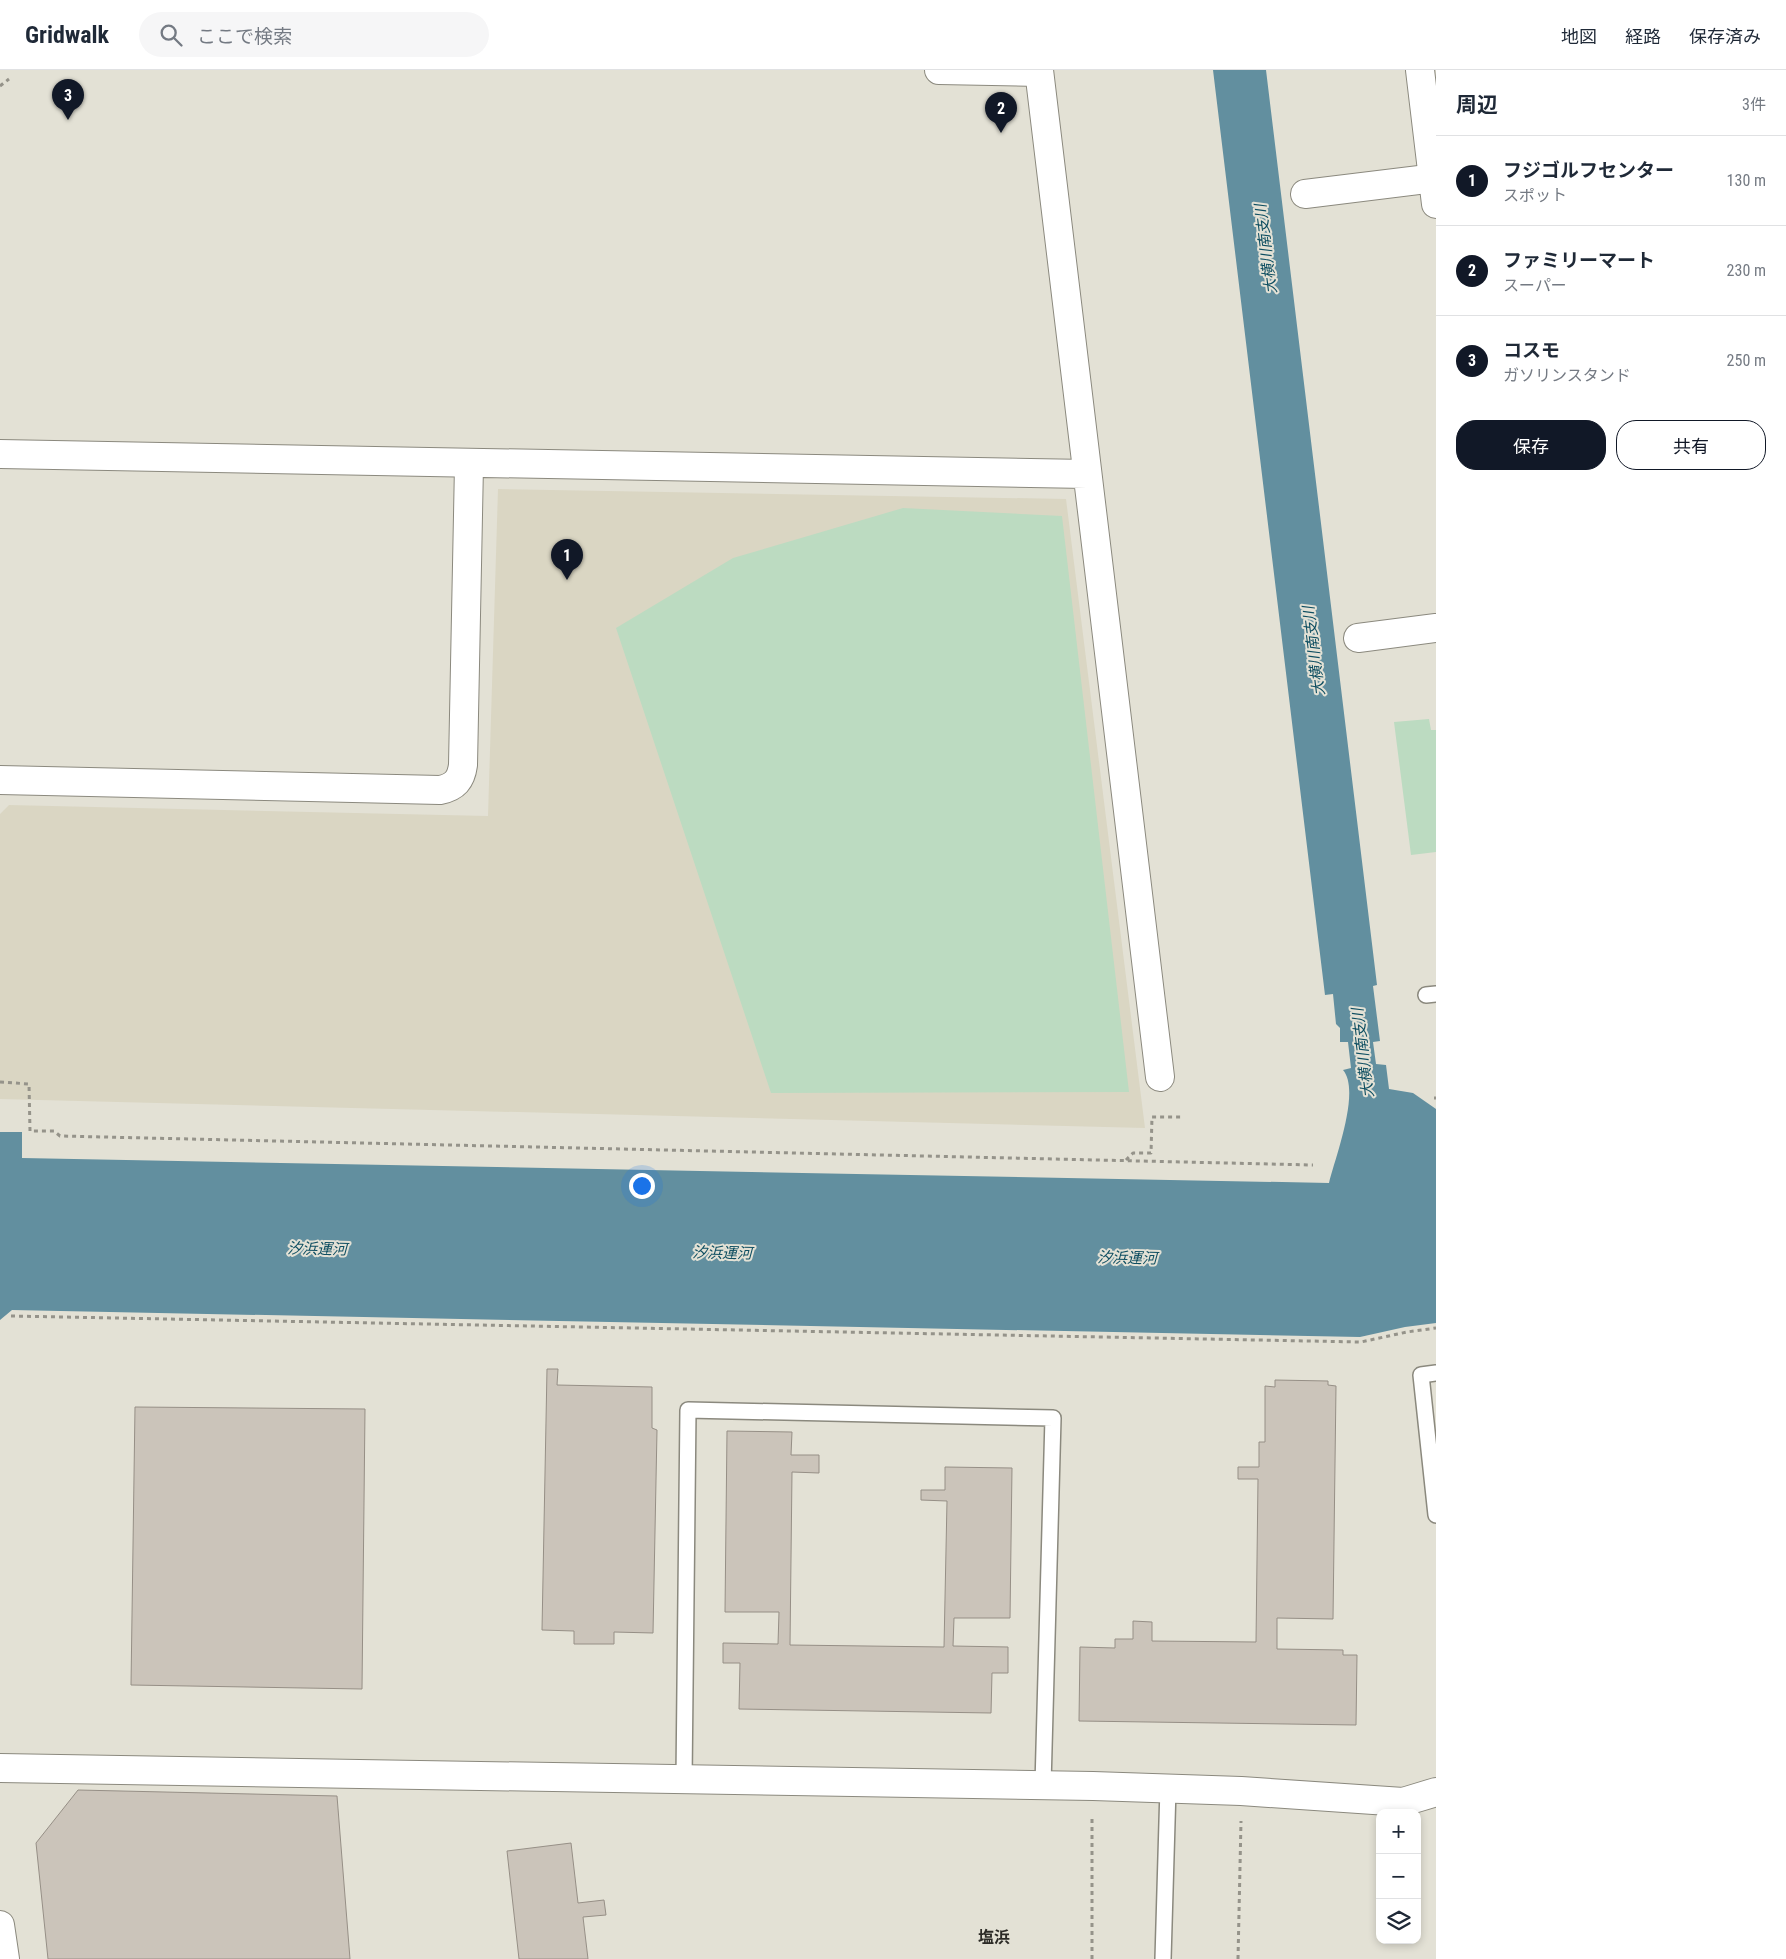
<!DOCTYPE html>
<html lang="ja">
<meta charset="utf-8">
<style>
:root{--surface:#fff;--page:#f6f6f7;--text:#1f2937;--muted:#747a83;--line:#e0e1e3;--accent:#111827}
body{margin:0;font-family:"Roboto Condensed","Noto Sans JP",sans-serif;background:var(--page);color:var(--text)}
.controls{position:absolute;right:15px;bottom:15px;display:grid;overflow:hidden;border-radius:10px;box-shadow:0 2px 8px #0003}
.controls button{width:45px;height:45px;display:grid;place-items:center;padding:0;border:0;border-bottom:1px solid var(--line);background:var(--surface);color:var(--text);font:25px sans-serif}
.you{position:absolute;left:641px;top:1115px;width:18px;height:18px;margin:-12px;border:4px solid #fff;border-radius:50%;background:#1a73e8;box-shadow:0 0 0 8px #1a73e833}
.badge{display:grid;place-items:center;width:32px;height:32px;border-radius:50%;background:var(--accent);color:#fff;font-size:16px;font-weight:700}
.pin{position:absolute;translate:-50% -41px;filter:drop-shadow(0 1px 2px #0008)}
.pin::after{content:'';position:absolute;top:26px;width:18px;height:15px;background:inherit;clip-path:polygon(0 0,100% 0,50% 100%)}
.list{margin:0;padding:0;list-style:none}
h2{display:flex;justify-content:space-between;align-items:center;height:65px;margin:0;padding:0 20px;font-size:21px}
h2 small{font-size:16px;font-weight:400;color:var(--muted)}
.list li{display:grid;grid-template-columns:32px 1fr auto;gap:15px;align-items:center;box-sizing:border-box;height:90px;padding:0 20px;border-top:1px solid var(--line)}
.list b{display:block;font-size:19px;white-space:nowrap}
.list p{margin:0;font-size:16px;white-space:nowrap;color:var(--muted)}
.list em{font-size:16px;font-style:normal;color:var(--muted)}
.actions{display:flex;gap:10px;padding:15px 20px}
.actions a{flex:1;padding:11px 0;border:1px solid var(--accent);border-radius:20px;text-align:center;font-size:18px;color:var(--accent)}
.actions .main{background:var(--accent);color:#fff}
.icon{flex:none;width:28px;height:28px;fill:none;stroke:currentColor;stroke-width:2;stroke-linecap:round;stroke-linejoin:round}
.map{position:relative;flex:none;width:1436px;height:1889px;overflow:hidden}
header{display:flex;align-items:center;gap:30px;box-sizing:border-box;height:70px;padding:0 25px;background:var(--surface);border-bottom:1px solid var(--line)}
header strong{font-size:24px}
nav{display:flex;gap:28px;margin-inline-start:auto;font-size:18px}
.search{width:350px;height:45px;background:var(--page);display:flex;align-items:center;gap:12px;box-sizing:border-box;padding:0 18px;border-radius:28px;color:var(--muted);font-size:19px}
main{display:flex}
aside{flex:1;background:var(--surface)}
.map>svg:first-child{display:block}
.built{fill:#dad6c3}
.green{fill:#bcdbc1}
.water{fill:#628f9f}
.building{fill:#cbc4ba;stroke:#968f86}
.lines{fill:none;stroke-linecap:round;stroke-linejoin:round}
.lane-casing{stroke:#8b897e;stroke-width:18}
.street-casing{stroke:#8b897e;stroke-width:30}
.secondary-casing{stroke:#8b897e;stroke-width:30}
.primary-casing{stroke:#8b897e;stroke-width:30}
.path{stroke:#95938a;stroke-width:3;stroke-dasharray:4 4;stroke-linecap:butt}
.lane{stroke:#fff;stroke-width:15}
.street{stroke:#fff;stroke-width:28}
.secondary{stroke:#fff;stroke-width:28}
.primary{stroke:#fff;stroke-width:28}
.labels{text-anchor:middle;stroke-width:4;stroke-linejoin:round;paint-order:stroke}
.water-label{font-size:15px;font-style:italic;fill:#0e4e61;stroke:#e3e1d5}
.quarter-label{font-size:16px;font-weight:bold;fill:#2b2a26;stroke:#e3e1d5}
</style>
<header>
<strong>Gridwalk</strong>
<div class="search"><svg class="icon" aria-label="search" viewBox="0 0 24 24"><circle cx="10" cy="10" r="6"/><path d="M15 15l6 6"/></svg>ここで検索</div>
<nav><a>地図</a><a>経路</a><a>保存済み</a></nav>
</header>
<main>
<div class="map">
<svg width="1436" height="1889" viewBox="0 0 1436 1889">
<rect width="100%" height="100%" fill="#e3e1d5"/>
<!-- built -->
<path class="built" d="M498,419L1066,429L1145,1058L0,1029V744L9,735L488,746Z"/>
<!-- green -->
<path class="green" d="M903,438L1062,446L1129,1022L771,1023L616,558L733,488Z
M1429,649L1431,660H1436V782L1411,785L1394,652Z"/>
<!-- water -->
<path class="water" d="M1213,0H1266L1377,915L1373,916L1380,971L1373,972L1376,994L1386,995L1389,1019L1413,1023L1436,1039V1253L1405,1257L1360,1267L12,1240L0,1250V1062H22V1088L1329,1113C1335,1088 1361,1021 1343,1000L1351,998L1348,972H1340V958L1336,954L1333,924L1325,925Z"/>
<!-- building -->
<path class="building" d="M547,1299H558L557,1315L652,1317V1358L657,1360L653,1563L614,1562V1574H574V1561L542,1560Z
M1275,1310L1328,1311V1315L1336,1316L1333,1549L1277,1548V1579L1343,1580V1585H1357L1356,1655L1079,1651L1080,1577L1115,1578V1569H1133V1551L1152,1552V1571L1256,1572L1258,1409H1238V1397H1259V1372H1265V1316L1275,1317Z
M135,1337L365,1339L362,1619L131,1615Z
M727,1361L792,1362L791,1385H819V1403L792,1402L790,1575L944,1577L947,1431L921,1430V1420H945V1397L1012,1398L1010,1548H954L953,1576L1008,1577V1603H992L991,1643L739,1639L740,1593H723V1573L778,1574L779,1542H725Z
M78,1720L337,1726L350,1889H48L36,1773Z
M571,1773L578,1833L604,1830L606,1845L583,1847L588,1889H519L507,1781Z"/>
<g class="lines">
<!-- lane casing -->
<g class="lane-casing">
<path id="lane" d="M1426,925L1436,924
M1436,1303L1421,1305L1436,1445
M684,1709L688,1340L1053,1348L1043,1715
M1163,1889L1168,1718"/>
</g>
<!-- street casing -->
<g class="street-casing">
<path id="street" d="M1420,0L1436,134
M1358,568L1436,558"/>
</g>
<!-- secondary casing -->
<g class="secondary-casing">
<path id="secondary" d="M939,0L1039,2
M1039,0L1160,1007
M1305,124L1436,108
M0,384L1087,404
M0,710L440,720C455,717 461,710 463,695L469,395
M0,1698L1093,1716L1241,1721L1403,1732L1436,1722"/>
</g>
<!-- primary casing -->
<g class="primary-casing">
<path id="primary" d="M0,1855L5,1889"/>
</g>
<!-- path -->
<path class="path" d="M0,16L9,9
M0,1012L29,1014L30,1061H54L60,1066L1313,1095
M1434,1028H1436
M1126,1090L1133,1083H1151L1152,1047H1183
M11,1246L1361,1272L1407,1262L1436,1258
M1092,1889V1747
M1238,1889L1241,1751"/>
<!-- lane -->
<use href="#lane" class="lane"/>
<!-- street -->
<use href="#street" class="street"/>
<!-- secondary -->
<use href="#secondary" class="secondary"/>
<!-- primary -->
<use href="#primary" class="primary"/>
</g>
<g class="labels">
<!-- water labels -->
<g class="water-label">
<text transform="translate(1266 179) rotate(-97)" y="5">大横川南支川</text>
<text transform="translate(1314 581) rotate(-97)" y="5">大横川南支川</text>
<text transform="translate(1363 983) rotate(-97)" y="5">大横川南支川</text>
<text transform="translate(317 1179) rotate(1)" y="5">汐浜運河</text>
<text transform="translate(722 1183) rotate(1)" y="5">汐浜運河</text>
<text transform="translate(1127 1188) rotate(1)" y="5">汐浜運河</text>
</g>
<!-- quarter labels -->
<g class="quarter-label">
<text x="994" y="1873">塩浜</text>
</g>
</g>
</svg>
<div class="controls">
<button>+</button>
<button>−</button>
<button><svg class="icon" aria-label="layers" viewBox="0 0 24 24"><path d="M12 4l9 5-9 5-9-5zM3 14l9 5 9-5"/></svg></button>
</div>
<div class="you"></div>
<div class="pin badge" style="left:567px;top:510px">1</div>
<div class="pin badge" style="left:1001px;top:63px">2</div>
<div class="pin badge" style="left:68px;top:50px">3</div>
</div>
<aside>
<h2>周辺<small>3件</small></h2>
<ul class="list">
<li><span class="badge">1</span><div><b>フジゴルフセンター</b><p>スポット</p></div><em>130 m</em></li>
<li><span class="badge">2</span><div><b>ファミリーマート</b><p>スーパー</p></div><em>230 m</em></li>
<li><span class="badge">3</span><div><b>コスモ</b><p>ガソリンスタンド</p></div><em>250 m</em></li>
</ul>
<div class="actions"><a class="main">保存</a><a>共有</a></div>
</aside>
</main>
